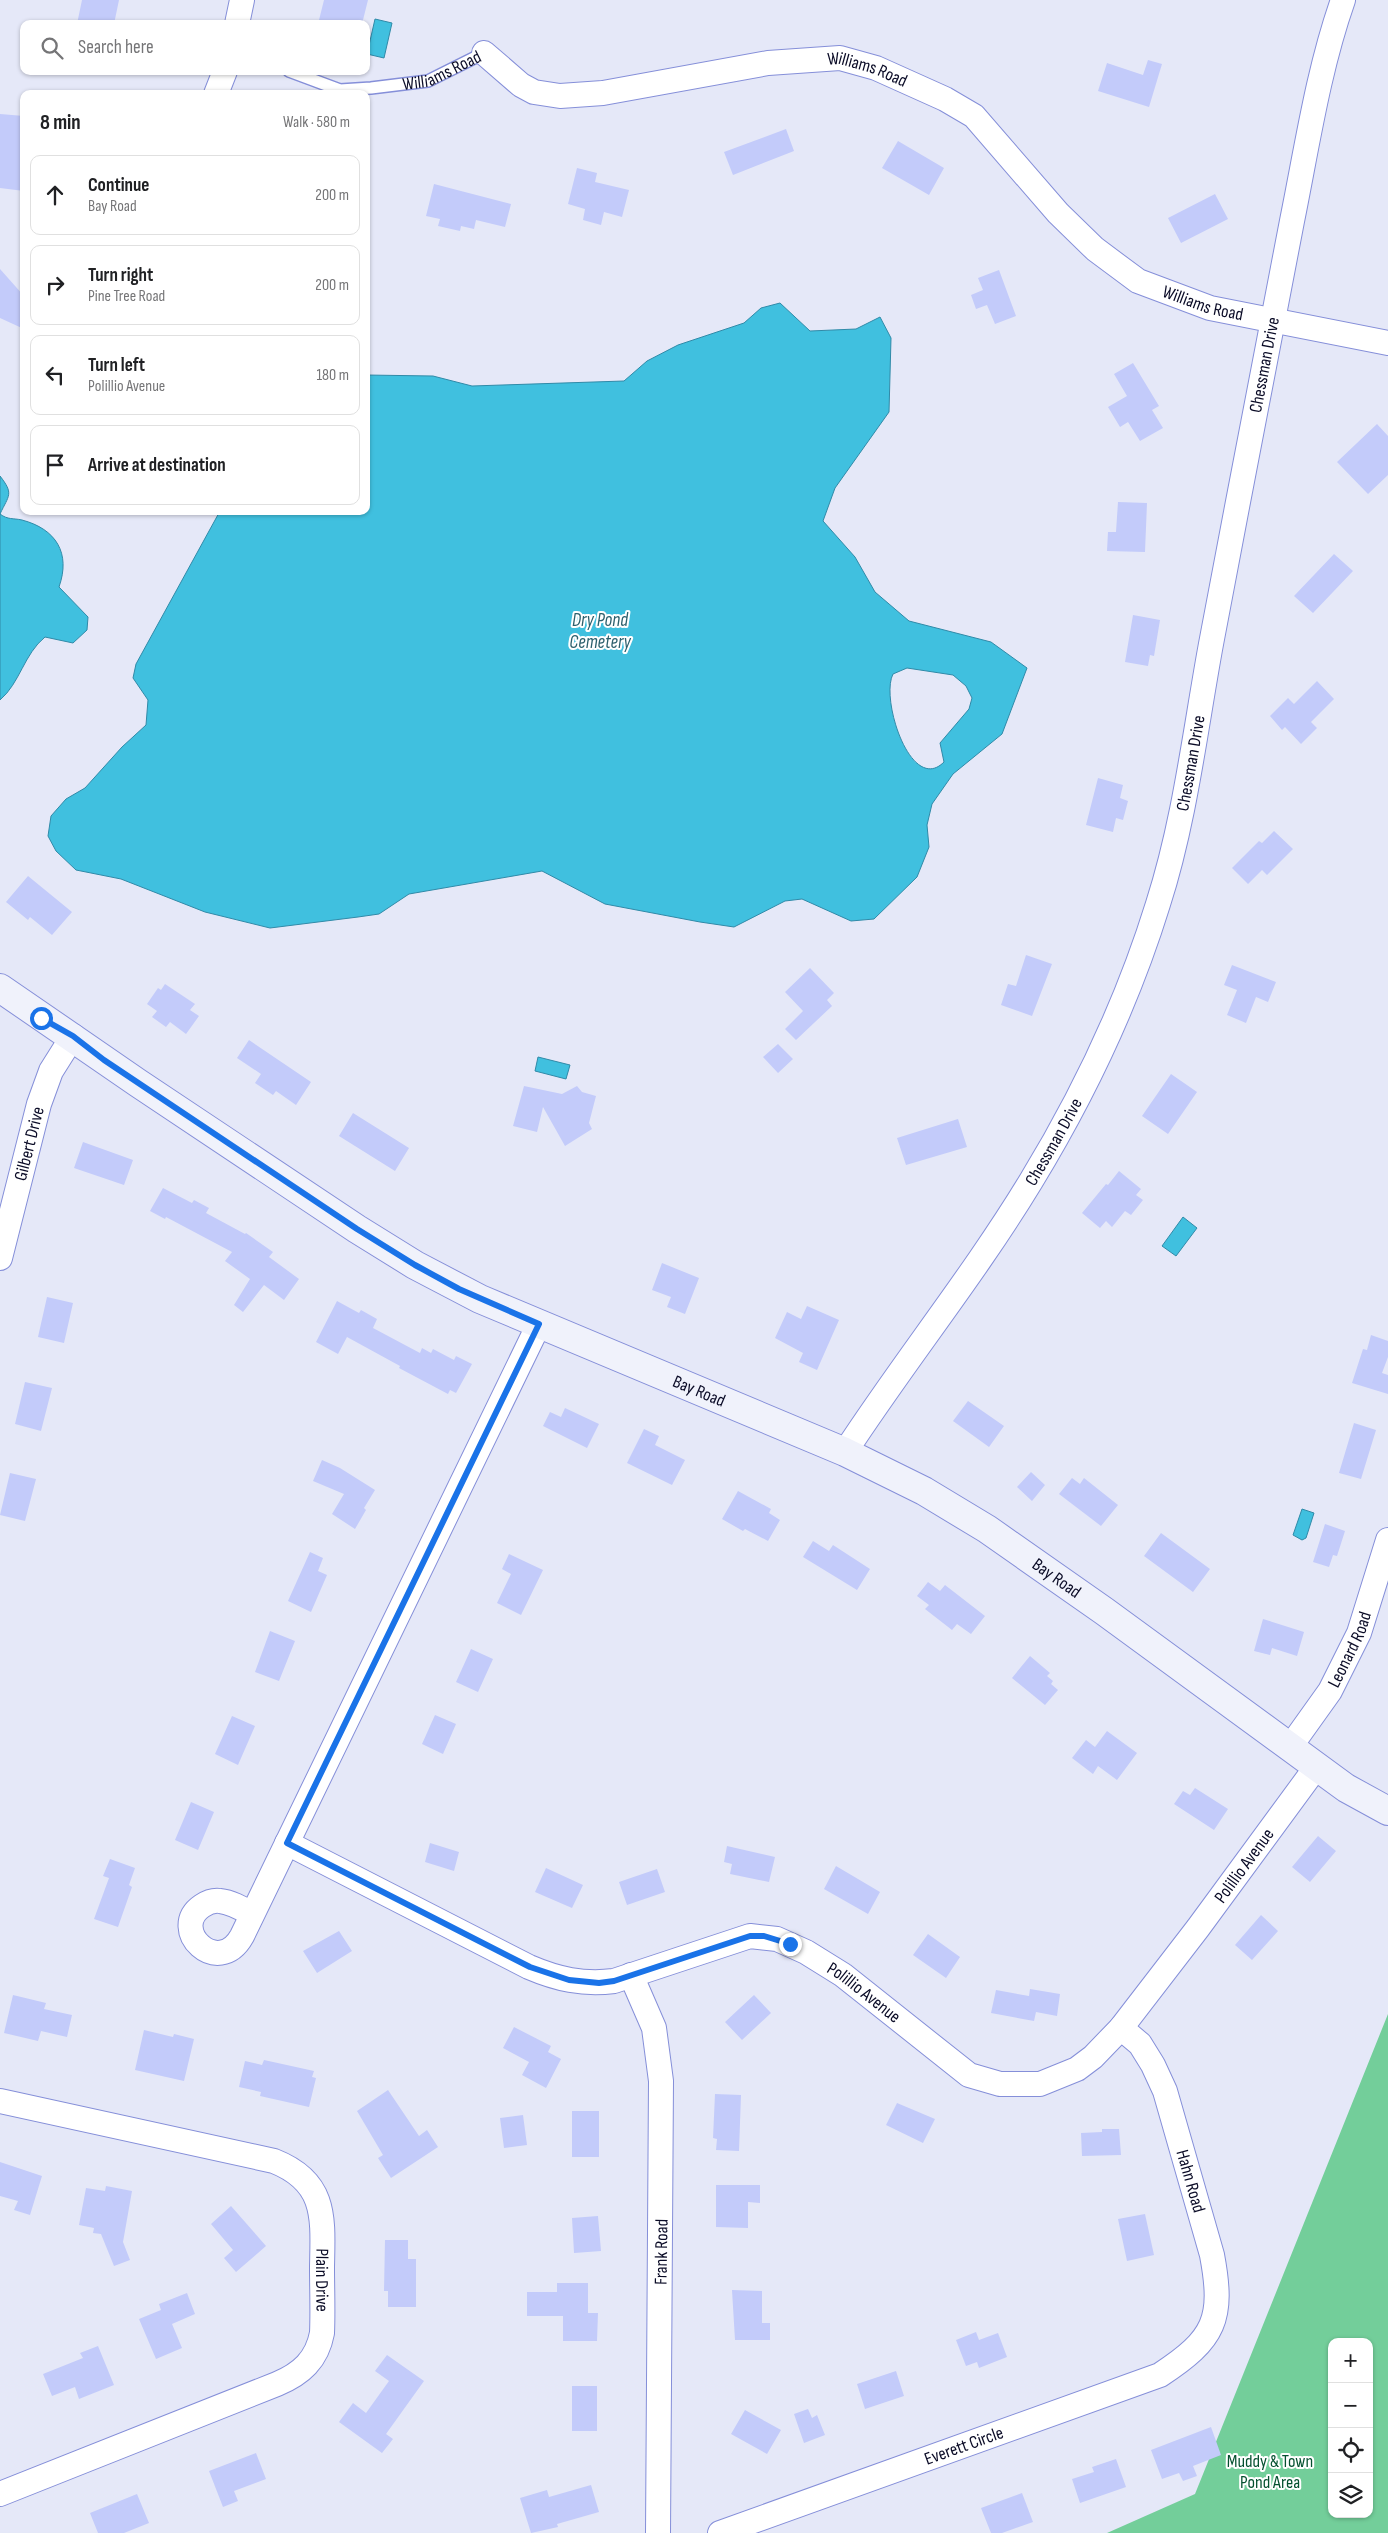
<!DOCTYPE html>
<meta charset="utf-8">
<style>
:root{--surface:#fff;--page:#f6f6f6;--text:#202124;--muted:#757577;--line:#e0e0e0}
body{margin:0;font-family:"Sofia Sans Condensed",sans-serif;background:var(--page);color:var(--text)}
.controls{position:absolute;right:15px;bottom:15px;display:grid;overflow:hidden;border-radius:10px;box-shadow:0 1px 4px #0004}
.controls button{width:45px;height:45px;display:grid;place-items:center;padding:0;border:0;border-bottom:1px solid var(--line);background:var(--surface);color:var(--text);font:25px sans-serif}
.stop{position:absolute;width:15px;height:15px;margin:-11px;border:4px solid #1a73e8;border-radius:50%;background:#fff}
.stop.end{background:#1a73e8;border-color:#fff;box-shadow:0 1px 5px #0008}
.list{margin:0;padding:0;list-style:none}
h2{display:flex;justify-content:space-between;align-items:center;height:65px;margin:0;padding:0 20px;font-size:21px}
h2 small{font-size:16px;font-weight:400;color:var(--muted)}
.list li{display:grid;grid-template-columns:32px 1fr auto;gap:15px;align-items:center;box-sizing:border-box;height:80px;margin:0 10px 10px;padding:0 10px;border:1px solid var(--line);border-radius:10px}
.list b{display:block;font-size:19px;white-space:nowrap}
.list p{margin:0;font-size:16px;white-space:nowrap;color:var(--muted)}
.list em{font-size:16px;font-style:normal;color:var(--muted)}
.icon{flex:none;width:28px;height:28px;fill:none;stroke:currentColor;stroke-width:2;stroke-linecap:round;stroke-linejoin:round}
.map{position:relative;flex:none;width:1388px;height:2533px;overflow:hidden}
.search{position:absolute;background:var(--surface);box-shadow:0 1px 4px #0004;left:20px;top:20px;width:350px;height:55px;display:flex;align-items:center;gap:12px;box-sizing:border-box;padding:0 18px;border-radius:10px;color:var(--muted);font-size:19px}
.panel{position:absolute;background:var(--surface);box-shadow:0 1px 4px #0004;left:20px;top:90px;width:350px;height:425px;border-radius:10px}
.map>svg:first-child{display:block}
.forest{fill:#73ce9a;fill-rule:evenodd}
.water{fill:#40c0df;stroke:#308aa8;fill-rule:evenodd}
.building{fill:#c3cbfa}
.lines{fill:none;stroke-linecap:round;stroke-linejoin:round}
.lane-casing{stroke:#858fd9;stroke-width:14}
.street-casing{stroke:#858fd9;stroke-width:26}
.secondary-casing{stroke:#858fd9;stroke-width:30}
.lane{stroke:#fff;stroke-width:11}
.street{stroke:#fff;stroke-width:24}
.secondary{stroke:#f0f2fb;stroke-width:28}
.route{stroke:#1a73e8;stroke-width:6}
.labels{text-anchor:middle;stroke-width:4;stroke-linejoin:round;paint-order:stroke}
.street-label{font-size:18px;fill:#0a0b26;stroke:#fff}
.park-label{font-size:18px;fill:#055130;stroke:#fff}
.water-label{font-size:19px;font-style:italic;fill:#2c606d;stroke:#fff}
</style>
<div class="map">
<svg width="1388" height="2533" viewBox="0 0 1388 2533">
<rect width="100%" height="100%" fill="#e5e8f8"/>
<!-- forest -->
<path class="forest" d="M1388,2014V2533H1107L1195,2494ZM1332,2342H1369V2514H1332Z"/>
<!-- water -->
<path class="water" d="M375,19L392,23L384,58L367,54Z
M780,303L810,331L856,329L880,317L891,338L889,412L835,488L823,521L855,557L875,592L909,621L991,642L1027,668L1002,734L953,774L932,804L927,825L929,847L917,877L874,919L851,921L802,899L785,901L734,927L700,922L605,904L542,871L409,894L379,914L358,917L270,928L205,912L121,879L76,870L56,851L48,836L51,816L66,799L85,788L122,747L146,725L148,700L133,678L136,664L220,511H366V375L433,376L472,386L624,381L647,361L678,345L744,323L761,308ZM907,668L953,675L966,686L972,698L969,709L940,743L944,762C911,795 880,699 893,674Z
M0,476C14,494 9,495 0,514Z
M0,514C8,520 13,518 22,520C56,529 71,553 59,587L88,617L87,630L73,643L45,637C24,654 20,683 0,700Z
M538,1057L570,1065L566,1079L535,1071Z
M1183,1217L1197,1228L1176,1256L1162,1246Z
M1302,1509L1314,1513L1306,1538L1302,1540L1293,1535Z"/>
<!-- building -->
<path class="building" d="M82,0H119L114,24H77Z
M324,0H368L362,24H318Z
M1148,60L1162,64L1149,107L1098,91L1107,63L1143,75Z
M0,114L24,116V191L0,188Z
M786,129L794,151L733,175L724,152Z
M898,141L944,168L929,195L882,168Z
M577,168L597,173L595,182L629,190L622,217L604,212L601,225L583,220L585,209L568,204Z
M434,184L511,204L505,227L476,220L474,229L461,226L460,231L438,226L440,219L426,216Z
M1215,194L1228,219L1181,243L1168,218Z
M0,269L24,296V329L0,318Z
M999,270L1016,316L995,324L987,305L976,309L971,295L983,290L978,278Z
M1133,363L1159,406L1152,410L1163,428L1140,441L1128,422L1120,427L1108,407L1127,396L1114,374Z
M1377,424L1388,436V475L1368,494L1337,462Z
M1118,502L1147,503L1145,552L1107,551L1108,532H1116Z
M1334,554L1353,571L1313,613L1294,596Z
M1133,615L1160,620L1154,656L1150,655L1148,666L1125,662Z
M1317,681L1334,699L1311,722L1317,728L1301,744L1285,727L1282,730L1270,716L1288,698L1294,704Z
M1098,778L1123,785L1120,798L1128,801L1123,820L1116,818L1113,832L1086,825Z
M1274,831L1293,849L1267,875L1262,870L1248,884L1232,868L1259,841L1262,843Z
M28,876L72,912L52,935L30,917L28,920L6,902Z
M1026,955L1052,964L1032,1016L1001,1005L1008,984L1016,986Z
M1232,965L1276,982L1268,1002L1256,997L1246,1023L1227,1015L1237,990L1224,985Z
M810,968L834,993L827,1000L832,1006L796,1040L785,1029L803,1011L785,992Z
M165,984L195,1004L190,1010L199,1016L186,1034L170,1022L166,1027L152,1017L157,1011L147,1004L158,988L161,990Z
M249,1040L311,1082L296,1105L276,1091L273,1095L255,1083L261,1074L237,1058Z
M778,1044L793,1059L778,1073L763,1057Z
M1171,1074L1197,1092L1168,1134L1142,1116Z
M524,1086L562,1094L577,1086L582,1092L596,1096L589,1123L592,1129L565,1146L543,1107L537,1132L513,1126Z
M353,1113L409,1148L395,1171L339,1136Z
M958,1119L967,1147L906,1165L897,1138Z
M83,1142L133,1160L124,1185L74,1168Z
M1119,1171L1141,1189L1136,1195L1143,1200L1131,1215L1125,1211L1112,1227L1106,1221L1100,1228L1082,1213L1106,1184L1108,1185Z
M163,1188L192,1203L194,1200L209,1208L206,1213L245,1234L246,1233L273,1252L269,1257L299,1279L284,1300L264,1285L243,1312L234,1305L250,1279L225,1261L232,1252L166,1217L165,1219L150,1211Z
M662,1263L699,1278L685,1314L667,1307L671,1297L652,1290Z
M47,1297L73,1303L64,1343L38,1337Z
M337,1301L359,1313L361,1310L377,1319L373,1328L420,1353L422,1348L431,1353L433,1349L454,1360L456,1356L472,1364L456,1393L450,1390L448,1394L399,1368L400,1366L347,1337L338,1354L316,1342Z
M807,1306L839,1320L817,1370L799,1362L803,1353L775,1338L787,1312L801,1319Z
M1371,1335L1388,1341V1357L1382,1373L1388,1375V1394L1352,1383L1363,1349L1367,1350Z
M25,1382L52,1388L41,1431L15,1424Z
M968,1401L1004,1426L989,1447L953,1421Z
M565,1408L599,1424L587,1448L543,1426L550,1412L561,1417Z
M1354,1423L1376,1430L1361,1479L1339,1473Z
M644,1429L659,1436L655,1445L685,1460L672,1485L627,1463Z
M322,1460L340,1468L375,1490L364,1508L366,1510L355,1529L332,1514L344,1494L313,1481Z
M1031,1472L1045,1485L1032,1501L1017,1487Z
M10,1473L36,1479L25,1521L0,1515Z
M1072,1478L1080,1484L1084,1478L1118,1505L1101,1526L1059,1494Z
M738,1491L771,1509L769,1513L780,1520L768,1541L745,1529L743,1531L722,1519Z
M1325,1524L1345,1531L1337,1556L1333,1555L1329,1567L1313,1562Z
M1161,1533L1210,1569L1193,1592L1144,1556Z
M813,1541L829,1551L833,1545L870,1569L857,1590L803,1557Z
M310,1552L323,1558L318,1571L327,1575L311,1612L288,1601Z
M509,1554L543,1570L521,1615L497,1603L511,1574L502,1569Z
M928,1582L940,1591L945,1585L985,1616L971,1634L957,1624L952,1630L925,1609L929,1605L917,1596Z
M1263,1619L1304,1632L1297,1656L1272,1648L1270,1655L1254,1651Z
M270,1631L295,1641L279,1681L255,1672Z
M471,1649L493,1659L478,1692L456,1682Z
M1030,1656L1050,1673L1047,1676L1053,1681L1051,1684L1058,1690L1045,1705L1012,1678Z
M435,1715L456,1724L443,1754L422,1744Z
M232,1716L255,1726L238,1765L215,1754Z
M1107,1731L1137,1753L1117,1780L1098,1766L1093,1774L1072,1758L1086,1740L1095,1747Z
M1195,1788L1228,1809L1214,1830L1174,1804L1183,1791L1190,1795Z
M191,1802L214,1812L198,1850L175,1840Z
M1318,1836L1336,1851L1310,1882L1292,1867Z
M430,1843L459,1852L454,1871L425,1862Z
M727,1846L775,1857L769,1882L730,1874L732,1864L724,1862Z
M110,1859L135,1868L129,1885L132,1887L118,1927L94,1919L109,1878L103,1876Z
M836,1866L880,1892L868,1914L824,1889Z
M546,1868L583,1885L572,1908L535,1892Z
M657,1869L665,1892L627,1905L619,1882Z
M1261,1915L1278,1931L1252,1960L1235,1945Z
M339,1931L352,1951L317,1973L303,1951Z
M928,1934L960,1957L946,1978L913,1955Z
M1030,1989L1060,1994L1057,2016L1036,2012L1034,2021L991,2013L996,1990L1029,1996Z
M13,1995L46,2003L44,2009L72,2015L67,2037L41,2031L38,2041L4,2033Z
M754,1995L771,2013L742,2040L725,2022Z
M514,2027L551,2046L548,2052L561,2059L546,2088L522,2075L529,2062L503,2048Z
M144,2030L173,2037L174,2034L194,2039L184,2081L135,2070Z
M264,2060L314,2071L312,2077L316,2078L309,2107L260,2096L261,2092L239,2087L245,2061L262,2065Z
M388,2090L419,2136L427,2130L438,2147L391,2178L378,2158L383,2155L357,2111Z
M715,2094L741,2095L739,2151L716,2150L717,2139L713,2138Z
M897,2103L935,2119L923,2143L886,2125Z
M572,2111H599V2157H572Z
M523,2115L527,2145L504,2148L500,2118Z
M1102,2129H1119L1121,2155L1082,2156L1081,2133L1102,2132Z
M0,2162L42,2176L30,2215L14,2210L18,2201L0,2196Z
M716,2185H760V2203L748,2202V2228L716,2227Z
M106,2186L132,2191L123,2242L130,2260L114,2266L101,2234L93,2233L94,2228L79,2225L86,2188L105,2191Z
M231,2206L266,2246L236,2272L224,2258L233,2250L211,2224Z
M1145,2214L1154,2255L1127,2261L1118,2219Z
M598,2216L601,2251L574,2253L572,2218Z
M385,2240H408V2259H416V2307H388V2291H384Z
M557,2283H588V2313H598L597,2341H563V2316H527V2292H557Z
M732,2290L762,2291V2323H770V2340H735Z
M187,2293L195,2314L172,2324L182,2348L156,2359L139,2319L161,2310L159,2304Z
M976,2332L979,2340L998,2333L1007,2357L979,2368L977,2362L966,2366L956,2340Z
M98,2346L114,2385L79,2399L75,2387L52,2396L43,2374L83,2358L80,2353Z
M387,2355L424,2381L386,2434L393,2439L382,2453L339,2422L353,2403L366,2413L389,2381L375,2371Z
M896,2371L904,2396L865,2409L857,2384Z
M572,2386H597V2431H572Z
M808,2409L812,2418L817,2415L825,2435L804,2443L794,2414Z
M745,2410L781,2430L767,2454L731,2434Z
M1211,2427L1221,2455L1193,2466L1197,2476L1183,2481L1179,2473L1162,2479L1151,2450Z
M256,2453L266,2479L234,2491L238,2501L223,2507L209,2471Z
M1116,2459L1126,2487L1080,2503L1072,2479L1094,2472L1092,2467Z
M591,2485L599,2512L557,2524L558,2527L531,2533L520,2498L547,2490L549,2497Z
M1022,2493L1033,2522L1002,2533H991L981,2508Z
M137,2494L149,2523L124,2533H98L90,2513Z"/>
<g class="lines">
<!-- lane casing -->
<g class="lane-casing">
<g id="lane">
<path id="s1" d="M289,71L340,90L371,88L428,81L484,53"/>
</g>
</g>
<!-- street casing -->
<g class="street-casing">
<g id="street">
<path d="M237,24L242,0"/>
<path id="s2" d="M484,53L521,85L534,92L560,96L603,93L768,63L840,58L876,68L945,99L974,116L1058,213L1095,249L1138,281L1210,308L1388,343"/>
<path d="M216,94L225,71"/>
<path id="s3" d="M0,1258L39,1104L51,1071L73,1036"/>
<path id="s4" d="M845,1452C905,1360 974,1275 1031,1181C1084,1094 1128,1001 1158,904C1185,820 1195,731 1211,644C1238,503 1264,362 1292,221C1307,147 1318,71 1343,0"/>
<path id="s5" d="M1290,1747L1330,1691L1359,1633L1388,1540"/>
<path id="s6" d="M287,1843L529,1967C557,1979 583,1985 614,1981L750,1936L777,1939L806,1952L843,1975L969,2075L1000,2084H1040L1077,2069L1093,2057L1121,2028L1198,1928L1317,1766"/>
<path d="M252,1914C243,1909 231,1902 220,1901C213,1900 208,1902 202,1906C168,1929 218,1979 242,1936L539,1324"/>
<path d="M631,1975L654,2028L661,2081L658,2533"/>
<path id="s7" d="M0,2101L274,2161C327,2182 323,2218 322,2267C322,2289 323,2311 322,2333C317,2360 301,2374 277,2384L0,2494"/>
<path id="s8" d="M720,2533L1160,2375C1215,2339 1224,2319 1212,2255L1165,2091L1153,2065L1140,2044L1121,2028"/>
</g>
</g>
<!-- secondary casing -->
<g class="secondary-casing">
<g id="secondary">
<path id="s9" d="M0,988L138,1083L357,1229L415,1265L480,1299L845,1452L924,1491L987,1529L1104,1611L1346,1788L1388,1811"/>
</g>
</g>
<!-- lane -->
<use href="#lane" class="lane"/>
<!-- street -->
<use href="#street" class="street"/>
<!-- secondary -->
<use href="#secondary" class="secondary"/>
</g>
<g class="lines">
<!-- route -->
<path class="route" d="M41,1018L73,1036L104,1060L357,1229L415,1265L459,1289L539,1324L287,1843L530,1967L569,1980L599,1983L614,1981L750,1936H764L790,1944"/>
</g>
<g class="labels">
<!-- street labels -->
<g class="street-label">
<text dy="6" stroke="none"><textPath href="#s1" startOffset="159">Williams Road</textPath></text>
<text dy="6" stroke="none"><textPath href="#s2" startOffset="402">Williams Road</textPath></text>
<text dy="6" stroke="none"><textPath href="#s2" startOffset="822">Williams Road</textPath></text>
<text dy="6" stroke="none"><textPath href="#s4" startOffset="1184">Chessman Drive</textPath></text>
<text dy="6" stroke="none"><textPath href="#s4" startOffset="779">Chessman Drive</textPath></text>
<text dy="6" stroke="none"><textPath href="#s4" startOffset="374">Chessman Drive</textPath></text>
<text dy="6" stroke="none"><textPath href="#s3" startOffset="118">Gilbert Drive</textPath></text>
<text dy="6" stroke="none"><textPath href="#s9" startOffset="810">Bay Road</textPath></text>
<text dy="6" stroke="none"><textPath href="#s9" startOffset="1215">Bay Road</textPath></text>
<text dy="6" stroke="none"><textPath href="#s5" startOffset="115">Leonard Road</textPath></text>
<text dy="6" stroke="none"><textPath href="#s6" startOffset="1142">Polillio Avenue</textPath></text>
<text dy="6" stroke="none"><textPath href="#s6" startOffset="632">Polillio Avenue</textPath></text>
<text transform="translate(1191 2181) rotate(74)" y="6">Hahn Road</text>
<text transform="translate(661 2252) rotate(-89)" y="6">Frank Road</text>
<text dy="6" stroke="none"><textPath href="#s7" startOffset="421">Plain Drive</textPath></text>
<text dy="6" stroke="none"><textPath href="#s8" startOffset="259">Everett Circle</textPath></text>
</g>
<!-- park labels -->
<g class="park-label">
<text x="1270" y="2467">Muddy &amp; Town<tspan x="1270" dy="21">Pond Area</tspan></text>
</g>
<!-- water labels -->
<g class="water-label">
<text x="600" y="626">Dry Pond<tspan x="600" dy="22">Cemetery</tspan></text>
</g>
</g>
</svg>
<div class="controls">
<button>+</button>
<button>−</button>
<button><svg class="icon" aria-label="locate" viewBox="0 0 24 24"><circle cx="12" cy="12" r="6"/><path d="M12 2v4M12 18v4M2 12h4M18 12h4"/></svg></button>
<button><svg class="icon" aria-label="layers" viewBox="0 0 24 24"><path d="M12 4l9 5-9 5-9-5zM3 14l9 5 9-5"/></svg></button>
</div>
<div class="stop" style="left:41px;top:1018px"></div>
<div class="stop end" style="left:790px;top:1944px"></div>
<div class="search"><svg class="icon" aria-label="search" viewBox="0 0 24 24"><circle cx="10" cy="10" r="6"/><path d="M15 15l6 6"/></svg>Search here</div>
<section class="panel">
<h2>8 min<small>Walk · 580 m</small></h2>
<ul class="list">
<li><svg class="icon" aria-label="ahead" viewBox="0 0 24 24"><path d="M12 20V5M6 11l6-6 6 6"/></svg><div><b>Continue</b><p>Bay Road</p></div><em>200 m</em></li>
<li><svg class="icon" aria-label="right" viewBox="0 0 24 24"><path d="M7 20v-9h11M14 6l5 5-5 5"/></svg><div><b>Turn right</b><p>Pine Tree Road</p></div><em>200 m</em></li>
<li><svg class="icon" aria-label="left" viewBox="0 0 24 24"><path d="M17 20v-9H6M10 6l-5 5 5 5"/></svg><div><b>Turn left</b><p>Polillio Avenue</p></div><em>180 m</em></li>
<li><svg class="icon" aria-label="arrive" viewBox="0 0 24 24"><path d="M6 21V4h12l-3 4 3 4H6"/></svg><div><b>Arrive at destination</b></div></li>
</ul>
</section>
</div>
